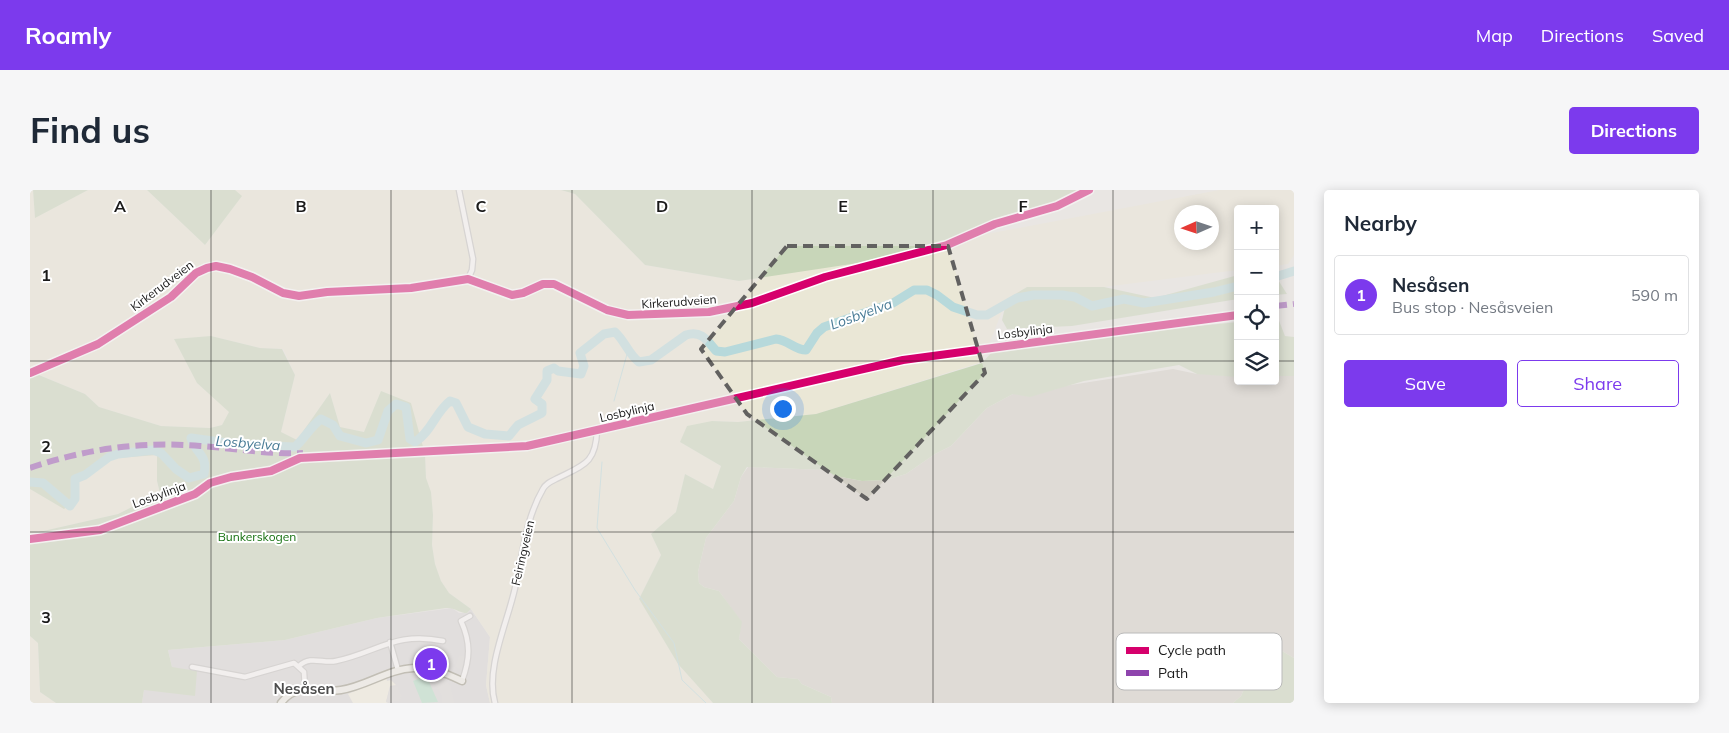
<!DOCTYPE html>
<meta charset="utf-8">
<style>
:root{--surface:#fff;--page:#f6f6f7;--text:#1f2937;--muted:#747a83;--line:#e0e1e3;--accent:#7c3aed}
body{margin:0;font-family:Mulish,sans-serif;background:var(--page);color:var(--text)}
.controls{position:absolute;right:15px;top:15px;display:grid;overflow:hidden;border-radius:5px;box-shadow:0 2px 12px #0003}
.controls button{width:45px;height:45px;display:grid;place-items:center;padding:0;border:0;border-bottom:1px solid var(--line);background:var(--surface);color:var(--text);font:25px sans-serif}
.compass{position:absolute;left:1144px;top:15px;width:45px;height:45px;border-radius:50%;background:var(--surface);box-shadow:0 2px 12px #0003;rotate:267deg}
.you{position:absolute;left:752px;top:218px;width:18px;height:18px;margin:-12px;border:4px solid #fff;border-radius:50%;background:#1a73e8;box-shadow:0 0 0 8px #1a73e833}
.badge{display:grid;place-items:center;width:32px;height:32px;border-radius:50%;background:var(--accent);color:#fff;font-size:16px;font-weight:700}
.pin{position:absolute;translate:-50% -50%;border:2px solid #fff;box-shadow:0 1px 5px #0006}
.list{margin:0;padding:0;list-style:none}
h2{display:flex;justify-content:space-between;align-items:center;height:65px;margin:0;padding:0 20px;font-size:21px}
h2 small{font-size:16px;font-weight:400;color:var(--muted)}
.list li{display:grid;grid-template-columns:32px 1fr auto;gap:15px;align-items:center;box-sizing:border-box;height:80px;margin:0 10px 10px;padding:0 10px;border:1px solid var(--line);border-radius:5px}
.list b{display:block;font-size:19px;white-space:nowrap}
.list p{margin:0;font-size:16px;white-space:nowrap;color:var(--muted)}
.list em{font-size:16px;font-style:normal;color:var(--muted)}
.actions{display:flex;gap:10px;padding:15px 20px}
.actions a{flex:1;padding:11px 0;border:1px solid var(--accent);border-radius:5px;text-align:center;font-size:18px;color:var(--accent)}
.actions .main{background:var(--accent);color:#fff}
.icon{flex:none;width:28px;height:28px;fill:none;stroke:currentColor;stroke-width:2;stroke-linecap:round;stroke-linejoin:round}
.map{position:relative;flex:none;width:1264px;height:513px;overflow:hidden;border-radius:5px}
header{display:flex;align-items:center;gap:30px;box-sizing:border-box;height:70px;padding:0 25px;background:var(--accent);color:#fff}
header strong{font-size:24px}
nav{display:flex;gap:28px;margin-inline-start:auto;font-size:18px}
.intro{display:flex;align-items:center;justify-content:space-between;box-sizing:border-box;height:120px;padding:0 30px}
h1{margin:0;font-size:35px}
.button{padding:12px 22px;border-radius:5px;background:var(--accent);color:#fff;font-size:18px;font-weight:700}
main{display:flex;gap:30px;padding:0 30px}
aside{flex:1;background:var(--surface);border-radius:5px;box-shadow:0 2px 12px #0003}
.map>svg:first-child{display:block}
.residential{fill:#d8d6d5}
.education{fill:#f4efdd}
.construction{fill:#d2cfc5}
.farmland{fill:#eae7d6;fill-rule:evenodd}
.forest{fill:#c8d6b9}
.pitch{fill:#b0dec3}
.parking{fill:#d9d7d6}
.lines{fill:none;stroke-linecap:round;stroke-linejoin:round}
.stream{stroke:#b7d9db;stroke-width:1}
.river{stroke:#b7d9db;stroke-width:9}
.street-casing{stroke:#c0bebd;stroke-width:7}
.secondary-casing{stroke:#928f7c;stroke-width:9}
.street{stroke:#fcfbfb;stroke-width:4.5}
.secondary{stroke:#f2f0e8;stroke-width:6}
.quiet{stroke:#8e44ad;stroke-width:6;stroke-dasharray:12 6;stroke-linecap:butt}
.cycleway-casing{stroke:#fff;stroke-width:11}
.cycleway{stroke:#d6006c;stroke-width:8}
.marked{fill:none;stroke:#626160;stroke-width:4;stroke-dasharray:10 6;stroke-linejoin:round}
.grid{fill:none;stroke:#1a1a1a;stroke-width:1;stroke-opacity:0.55}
.labels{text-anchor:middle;stroke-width:4;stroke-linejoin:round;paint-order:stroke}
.street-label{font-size:12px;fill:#1a1a1a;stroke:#fff}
.park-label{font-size:12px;fill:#167110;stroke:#fff}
.water-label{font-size:14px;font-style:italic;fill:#477a95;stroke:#fff}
.quarter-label{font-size:15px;font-weight:bold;fill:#4d4d4d;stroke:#fff}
.key{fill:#fff;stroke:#bababa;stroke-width:1}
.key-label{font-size:14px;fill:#1a1a1a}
.grid-label{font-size:16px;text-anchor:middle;font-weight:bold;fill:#1a1a1a;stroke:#fff;stroke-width:4;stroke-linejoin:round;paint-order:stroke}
</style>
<header>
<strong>Roamly</strong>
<nav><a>Map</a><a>Directions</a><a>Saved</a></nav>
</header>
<div class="intro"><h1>Find us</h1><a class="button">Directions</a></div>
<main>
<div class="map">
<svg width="1264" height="513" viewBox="0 0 1264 513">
<rect width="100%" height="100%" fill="#e9e6e3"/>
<!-- residential -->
<path class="residential" d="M422,418L429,423H437L441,419L460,447L456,495L460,513H112L114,500L142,477L138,460L255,450L347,428Z"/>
<!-- education -->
<path class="education" d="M356,488L357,491L361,490L366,495L360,496L356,512L358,513H323L318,504Z"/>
<!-- construction -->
<path class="construction" d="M1264,166V468L1235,451L1211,506L1203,513H802L801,507L772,494L768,489L747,487L709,449L711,432L689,401L674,397L669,393L668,382L676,348L704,311L711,287L718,277L795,280L806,286L832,291L856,290L876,284L905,264L921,256L957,218L983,204L1143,179L1167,184L1208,176V191H1245V170Z"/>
<!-- farmland -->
<path class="farmland" d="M0,0H3L5,27L58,0H117L175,55L211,6L205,0H531L545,4L615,75L709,91L1189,0H1264V65L1258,74L1245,76V19H1208V80L1074,97H997L977,109L952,172L786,224L708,232L682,231L650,252L691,276L683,299L655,284L646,322L621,344L631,365L609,409L648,474L683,513H460L456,495L460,447L441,419L419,403L411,391L405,374L402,355L403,325L396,288L395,264L334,242L310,237L300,203L267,250L251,242L265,185L253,159L230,158L181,146L167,193L200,222L192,235L180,238L131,236L69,217L55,204L5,183L0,184ZM1152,22H1182V52H1152Z
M127,265V291L130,303L88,324L0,344V299L45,310L43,288L61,283L75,269Z
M0,446L8,453L10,502L26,513H0Z"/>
<!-- forest -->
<path class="forest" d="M3,0H58L5,28Z
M117,0H205L212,6L175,55Z
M531,0H1058L881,65L709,91L615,75L545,4Z
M1208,85V109L1042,136L977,139L972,130L977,109L997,97H1074L1125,108Z
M1245,85L1257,104L1245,105Z
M1245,128H1248L1255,146L1264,147V186H1245Z
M1208,132V187L1167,184L1149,175L1054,191L1000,207L983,204L957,218L921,256L905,264L876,284L856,290L832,291L806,286L795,280L717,277L711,287L704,311L676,348L668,382L669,393L674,397L689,401L712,432L709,449L747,487L768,489L772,494L801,507L802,513H683L648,474L609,409L631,365L621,344L646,322L655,284L683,299L691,276L650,252L657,236L682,231L708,232L786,224L952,173L962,162L1128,140Z
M181,146L230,158L252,159L265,185L251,242L267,250L300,203L310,237L334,242L351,201L381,213L395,264L396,288L401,302L403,325L402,355L405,374L411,391L419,403L441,419L437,423C429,423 424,417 416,418L347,428L255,450L138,460L142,477L167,481L165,506L114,500L112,513H26L10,502L8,453L0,446V344L88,324L130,303L127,291V265L75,269L61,283L43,288L45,310L34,319L0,299V184L4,183L55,204L69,217L131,236L180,238L192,235L199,222L167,193L144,149Z
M1235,451L1264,468V513H1203L1211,506Z"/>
<!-- pitch -->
<path class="pitch" d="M396,485L408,512L392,513L383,491Z"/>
<!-- parking -->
<path class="parking" d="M429,465L436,467L433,480L425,477Z
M406,488L417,491L421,496L424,513H412V507L404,492Z
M360,497H368L372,506L369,511L356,512Z"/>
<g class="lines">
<!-- stream -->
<path class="stream" d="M584,211L599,157
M572,272L567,338L605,400L644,453L652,490L676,513"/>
<!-- river -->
<path class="river" d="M1245,87L1264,81
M0,292L13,293L40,316L45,309V289L55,285L79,267L88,264L123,260L131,263L146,279L159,288L174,284C178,264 166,265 161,248L212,255L265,257C275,248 280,237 291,229L303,235L310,246L336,253L348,250L358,221L366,214L376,217L380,249L385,252C401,242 405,223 420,211L426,213L438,237L455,244L479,246L488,235L512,223V214L505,209L517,190V181L524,178L528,181L551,184L554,176L550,163L574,144L585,142C595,151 599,165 609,172L621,170L656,145C671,140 677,150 686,161L695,162L746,149C758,150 765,160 776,160L787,143L794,137L863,113L884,100H897L907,105L923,117L947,125H957L987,108L1004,105H1032L1045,107L1062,116L1094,109L1114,113L1184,102L1208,96"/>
<!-- street casing -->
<g class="street-casing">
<path id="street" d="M429,0L443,69L442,80L438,89
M0,183L68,154L141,107L166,83L177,78L186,76L200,79L222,87L253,103L269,106L297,102L381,98L438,89L482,105L493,103L513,94H524L577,120L598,125L679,122L722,113L795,87L917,55L965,34L1027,16L1059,0
M360,452L368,480
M269,476C281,465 293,474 306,471C348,462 366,441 413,451
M162,477L215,487L264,473L274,482L275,499
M432,491C440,469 441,453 431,431L440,426
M465,513C455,479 478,431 485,398C493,364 495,330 513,299C516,293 522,291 528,288C554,275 566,273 567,240"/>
</g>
<!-- secondary casing -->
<g class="secondary-casing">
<path id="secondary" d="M251,513C267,491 289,504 311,500C337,496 358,479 384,478C402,477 417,484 432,491"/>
</g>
<!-- street -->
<use href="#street" class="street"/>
<!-- secondary -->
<use href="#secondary" class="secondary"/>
<!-- quiet -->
<path class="quiet" d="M1245,116L1264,114
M0,278C55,259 112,251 170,256C204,258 239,265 273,263"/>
<!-- cycleway casing -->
<g class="cycleway-casing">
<path id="cycleway" d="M0,183L68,154L141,107L166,83L177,78L186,76L200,79L222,87L253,103L269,106L297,102L381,98L438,89L482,105L493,103L513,94H524L577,120L598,125L679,122L722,113L795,87L917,55L965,34L1027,16L1059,0
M0,349L70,340L165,304L180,293L201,287L241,281L270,268L497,256L873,170L1208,125"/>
</g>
<!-- cycleway -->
<use href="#cycleway" class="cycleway"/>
</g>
<!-- marked area -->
<path d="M0 0H1264V513H0ZM757,56H918L955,183L837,309L717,224L671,159Z" fill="#e9e6e3" fill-opacity=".55" fill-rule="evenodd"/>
<path class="marked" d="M757,56H918L955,183L837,309L717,224L671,159Z"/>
<!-- grid -->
<path class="grid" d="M181,0V513M361,0V513M542,0V513M722,0V513M903,0V513M1083,0V513M0,171H1208M1245,171H1264M0,342H1264"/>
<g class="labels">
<!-- street labels -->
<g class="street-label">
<text transform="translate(132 96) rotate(-37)" y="4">Kirkerudveien</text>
<text transform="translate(649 112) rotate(-4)" y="4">Kirkerudveien</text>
<text transform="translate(995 142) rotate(-7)" y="4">Losbylinja</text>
<text transform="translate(597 222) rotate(-13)" y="4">Losbylinja</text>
<text transform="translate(129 305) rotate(-20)" y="4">Losbylinja</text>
<text transform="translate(493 363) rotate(-77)" y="4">Feiringveien</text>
</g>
<!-- park labels -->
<g class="park-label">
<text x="227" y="351">Bunkerskogen</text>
</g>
<!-- water labels -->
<g class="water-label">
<text transform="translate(831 124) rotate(-20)" y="5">Losbyelva</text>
<text transform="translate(218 253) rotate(4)" y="5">Losbyelva</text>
</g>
<!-- quarter labels -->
<g class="quarter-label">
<text x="274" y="504">Nesåsen</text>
</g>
</g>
<!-- legend -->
<rect x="1086" y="443" width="166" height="57" rx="8" class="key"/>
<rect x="1096" y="457" width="23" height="7" fill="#d6006c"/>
<rect x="1096" y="480" width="23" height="6" fill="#8e44ad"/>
<g class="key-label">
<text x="1128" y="465">Cycle path</text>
<text x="1128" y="488">Path</text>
</g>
<g class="grid-label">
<text x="90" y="22">A</text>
<text x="271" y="22">B</text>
<text x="451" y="22">C</text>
<text x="632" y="22">D</text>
<text x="813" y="22">E</text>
<text x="993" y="22">F</text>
<text x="16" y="91">1</text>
<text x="16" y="262">2</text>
<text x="16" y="433">3</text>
</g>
</svg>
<div class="controls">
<button>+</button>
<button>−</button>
<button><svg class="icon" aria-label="locate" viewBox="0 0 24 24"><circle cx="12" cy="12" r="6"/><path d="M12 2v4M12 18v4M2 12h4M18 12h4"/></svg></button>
<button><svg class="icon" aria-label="layers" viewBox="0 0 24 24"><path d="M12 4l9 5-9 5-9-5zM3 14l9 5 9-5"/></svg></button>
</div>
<svg class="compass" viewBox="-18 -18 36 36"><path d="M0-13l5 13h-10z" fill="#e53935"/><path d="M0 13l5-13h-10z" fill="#747a83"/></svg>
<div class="you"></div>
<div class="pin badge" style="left:401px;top:474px">1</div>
</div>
<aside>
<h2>Nearby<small></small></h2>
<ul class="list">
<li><span class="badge">1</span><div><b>Nesåsen</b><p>Bus stop · Nesåsveien</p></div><em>590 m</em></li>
</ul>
<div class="actions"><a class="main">Save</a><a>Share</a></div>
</aside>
</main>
